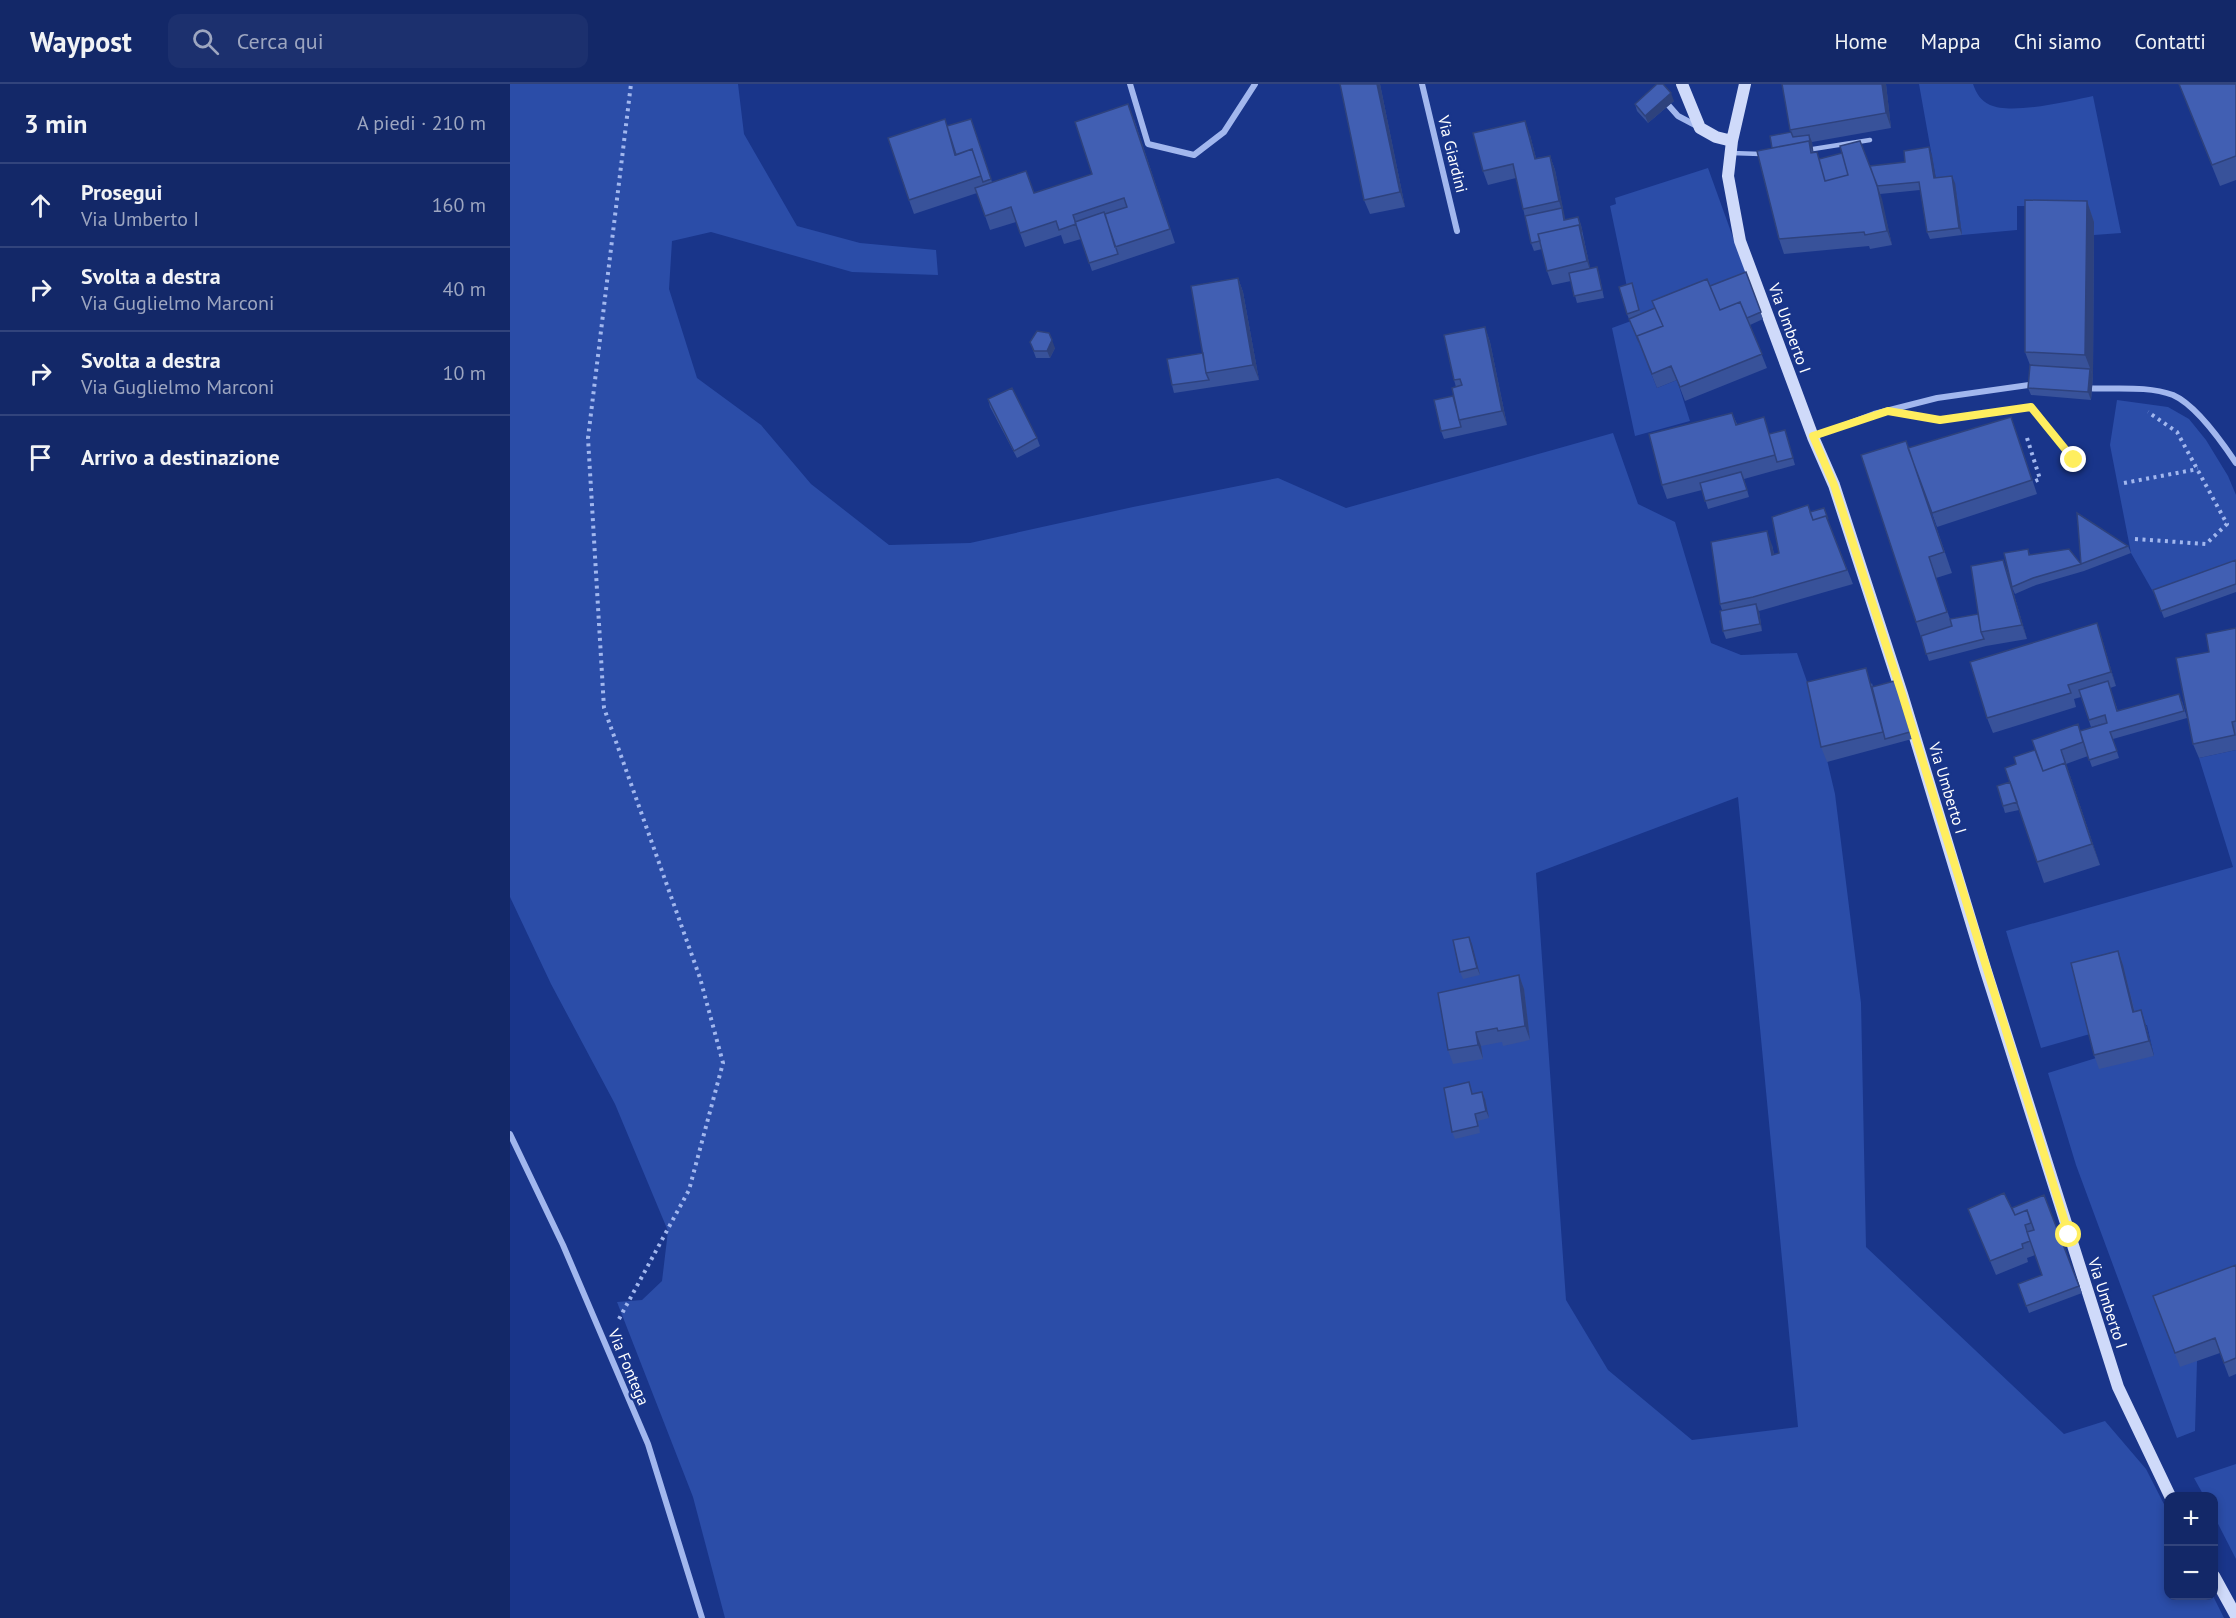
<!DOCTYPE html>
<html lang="it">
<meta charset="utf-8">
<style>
:root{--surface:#132868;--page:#1c306e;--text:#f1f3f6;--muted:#9da6c0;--line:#32447c}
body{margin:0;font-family:"PT Sans",sans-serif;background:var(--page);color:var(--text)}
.controls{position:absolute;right:18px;bottom:18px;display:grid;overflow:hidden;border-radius:12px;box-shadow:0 3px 9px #0003}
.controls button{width:54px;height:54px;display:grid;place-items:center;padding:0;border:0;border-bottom:2px solid var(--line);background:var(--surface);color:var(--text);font:30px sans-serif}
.stop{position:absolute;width:18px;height:18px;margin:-14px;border:4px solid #ffee5f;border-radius:50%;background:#fff}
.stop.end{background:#ffee5f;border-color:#fff;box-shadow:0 2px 6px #0008}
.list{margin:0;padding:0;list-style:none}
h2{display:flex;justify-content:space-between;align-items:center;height:78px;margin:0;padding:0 24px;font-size:26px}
h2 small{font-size:20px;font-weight:400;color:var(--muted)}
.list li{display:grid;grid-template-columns:39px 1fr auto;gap:18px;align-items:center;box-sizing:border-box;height:84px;padding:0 24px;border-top:2px solid var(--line)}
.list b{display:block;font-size:22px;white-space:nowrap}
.list p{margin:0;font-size:20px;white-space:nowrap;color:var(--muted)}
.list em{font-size:20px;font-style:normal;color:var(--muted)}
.icon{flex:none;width:33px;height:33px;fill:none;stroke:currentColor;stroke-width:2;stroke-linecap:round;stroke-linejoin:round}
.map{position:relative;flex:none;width:1726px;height:1534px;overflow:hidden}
header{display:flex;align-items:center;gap:36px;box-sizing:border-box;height:84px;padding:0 30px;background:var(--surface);border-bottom:2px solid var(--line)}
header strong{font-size:28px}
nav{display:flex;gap:33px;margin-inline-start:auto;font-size:21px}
.search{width:420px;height:54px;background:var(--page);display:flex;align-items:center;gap:15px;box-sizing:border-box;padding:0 21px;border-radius:12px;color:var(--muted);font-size:22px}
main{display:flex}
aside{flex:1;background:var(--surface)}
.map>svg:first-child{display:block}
.green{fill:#2b4da8;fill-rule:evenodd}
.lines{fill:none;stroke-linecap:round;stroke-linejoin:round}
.path{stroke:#a2b7ee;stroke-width:4;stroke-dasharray:3 4.5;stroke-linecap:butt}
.lane{stroke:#a2b7ee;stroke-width:4.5}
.street{stroke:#a2b7ee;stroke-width:6}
.secondary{stroke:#cfdafa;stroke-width:12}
.wall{fill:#38529a}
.shaded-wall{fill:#2e427d}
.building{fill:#415fb3;stroke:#2e427d;stroke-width:1.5}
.route{stroke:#ffee5f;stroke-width:8}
.labels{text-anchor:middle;stroke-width:4.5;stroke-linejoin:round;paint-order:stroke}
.street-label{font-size:16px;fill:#fff;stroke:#19358a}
</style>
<header>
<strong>Waypost</strong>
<div class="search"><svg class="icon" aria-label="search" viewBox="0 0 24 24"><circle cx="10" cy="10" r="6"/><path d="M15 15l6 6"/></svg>Cerca qui</div>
<nav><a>Home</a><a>Mappa</a><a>Chi siamo</a><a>Contatti</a></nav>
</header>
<main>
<aside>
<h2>3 min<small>A piedi · 210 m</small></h2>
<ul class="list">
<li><svg class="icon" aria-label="ahead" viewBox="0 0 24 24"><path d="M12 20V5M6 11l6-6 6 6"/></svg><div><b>Prosegui</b><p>Via Umberto I</p></div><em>160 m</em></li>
<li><svg class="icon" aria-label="right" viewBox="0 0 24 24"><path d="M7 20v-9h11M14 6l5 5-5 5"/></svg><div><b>Svolta a destra</b><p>Via Guglielmo Marconi</p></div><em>40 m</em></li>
<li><svg class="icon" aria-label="right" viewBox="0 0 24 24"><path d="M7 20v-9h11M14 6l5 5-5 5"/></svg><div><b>Svolta a destra</b><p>Via Guglielmo Marconi</p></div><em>10 m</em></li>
<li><svg class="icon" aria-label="arrive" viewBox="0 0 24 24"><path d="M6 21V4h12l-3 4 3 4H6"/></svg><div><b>Arrivo a destinazione</b></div></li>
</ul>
</aside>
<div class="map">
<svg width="1726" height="1534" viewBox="0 0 1726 1534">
<rect width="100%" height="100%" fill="#19358a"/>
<!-- green -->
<path class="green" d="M0,0H228L234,50L287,142L350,159L426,166L428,191L342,188L201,148L162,157L159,205L187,294L251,341L301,400L379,461L460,459L623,423L768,394L836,424L1103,349L1128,420L1165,438L1201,559L1231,571L1287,569L1302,612L1325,710L1351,919L1356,1163L1554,1350L1595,1337L1636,1385L1658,1428V1512H1703L1714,1534H215L183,1413L107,1218L132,1216L152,1197L158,1147L105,1020L41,900L0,813ZM1228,713L1288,1343L1182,1356L1098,1286L1056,1216L1026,789Z
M1409,0H1463C1466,9 1471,17 1480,21C1502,31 1560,17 1583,12L1611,149L1584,151L1531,122H1507V146L1452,151L1445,100L1427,101Z
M1198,84L1238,195L1122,242L1147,304L1167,296L1180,337L1125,352L1102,244L1132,233L1118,208L1100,122L1106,120L1105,114Z
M1607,316L1658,323L1679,335L1696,356L1718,392L1726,411V484L1646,513L1621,469L1600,361Z
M1726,666V1198L1687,1277L1685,1347L1667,1354L1566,1081L1538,989L1586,974L1644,972L1637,941L1580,950L1531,964L1496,847L1723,783L1689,674Z
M1726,1380V1475L1704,1432V1412H1694L1684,1394Z"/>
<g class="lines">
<!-- path -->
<path class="path" d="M1517,354L1530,395L1523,398
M1614,399L1688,385
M1625,455L1696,460L1717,440L1667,348L1638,328
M109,1235L179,1106L213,979L190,894L94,624L78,354L121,0"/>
<!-- lane -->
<path class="lane" d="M1303,65L1360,56
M1221,69L1251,70"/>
<!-- street -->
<path class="street" d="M620,0L638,60L684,71L714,48L745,0
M912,0L947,147
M1153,15L1168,32L1187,42
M1575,304C1603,306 1636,301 1663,311C1686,321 1712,358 1726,379
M1382,328L1430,336L1521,323L1564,376
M1303,353L1364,330L1427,314L1526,300
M0,1050L53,1161L138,1360L192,1534"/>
<!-- secondary -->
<path class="secondary" d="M1172,0L1190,44L1206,53L1222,57
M1235,0L1222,57L1218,92L1230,157L1303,353L1324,401L1392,610L1475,884L1608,1303L1660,1412
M1704,1492L1726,1532"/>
</g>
<!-- wall -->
<path class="wall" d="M830,0H870L895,123L860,130L854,116Z
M1376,0L1381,44L1302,58L1303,69L1310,75L1360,82L1395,78L1422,71L1425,94L1445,99L1452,151L1420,155L1417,148L1410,106L1370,110L1382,161L1360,165L1359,162L1274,170L1269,155L1262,64L1281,48L1280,46Z
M1669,0H1726V96L1710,102Z
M1164,17L1138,39L1127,27L1125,20Z
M461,35L482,98L524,109L582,90L624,35L665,159L582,187L571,155L554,160L551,151L515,163L506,138L480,146L467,109L404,130L399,116L437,43Z
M1020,51L1026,74L1040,72L1045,86L1055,136L1068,133L1071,141L1080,184L1087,183L1089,190L1094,214L1067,219L1061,197L1042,201L1037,187L1032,165L1024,167L1021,159L1006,94L978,101L973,87Z
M1577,117L1584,138L1583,292L1581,316L1521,311L1518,304L1520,281L1515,268Z
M1236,188L1253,235L1240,241L1257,284L1175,317L1167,296L1147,304L1117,230L1122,199L1131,230Z
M728,194L733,208L749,296L664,309L662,301L693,269Z
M975,243L980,258L997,341L934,355L931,347L946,303L944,296Z
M520,258L545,264L540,274H526Z
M478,315L527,354L530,362L507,374L480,323Z
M1222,329L1227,340L1260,350L1277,353L1285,381L1234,395L1239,413L1198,425L1192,406L1157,415L1152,401Z
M1506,347L1527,410L1427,443L1406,384L1442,489L1426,494L1440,535L1468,530L1493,476L1498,490L1517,555L1476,562L1419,577L1406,538L1398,364Z
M1300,428L1319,439L1343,500L1249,527L1252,547L1216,555L1213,547L1212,526L1210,520L1262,461L1264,470L1269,469Z
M1618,462L1621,469L1574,487L1526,501L1505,510L1502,503L1518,465L1520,471L1571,480Z
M1726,476V508L1654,534L1643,506Z
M1587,539L1606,602L1600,604L1608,627L1672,617L1677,634L1603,655L1609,674L1582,683L1578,672L1556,680L1590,781L1534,799L1509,726L1495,729L1493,722L1506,680L1525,666L1522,656L1570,647L1597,638L1581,643L1571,613L1564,615L1566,623L1483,649L1477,634Z
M1726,544V666L1689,674L1683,660L1699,568Z
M1362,599L1363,603H1390L1402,655L1317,678L1311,663Z
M962,860L970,891L953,895L950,888Z
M1608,867L1613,881L1625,928L1636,941L1644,972L1589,985L1584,971Z
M1009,891L1014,905L1020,956L993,962L992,958L971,962L973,975L943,980L938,966Z
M959,998L963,1010L972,1008L975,1015L979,1034L968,1037L970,1049L945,1055L942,1048Z
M1534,1111L1572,1209L1519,1229L1508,1200L1532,1191L1525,1171L1517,1174L1518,1178L1486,1191L1458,1125L1502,1124Z
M1726,1181V1290L1719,1293L1710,1269L1670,1283L1643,1212Z"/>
<!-- shaded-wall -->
<path class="shaded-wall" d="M867,0H870L895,123L890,108Z
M1372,0H1376L1381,44L1376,29Z
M1161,9L1164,17L1138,39L1135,32Z
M1015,37L1020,51L1030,89L1025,75Z
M1299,51L1302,58L1304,71L1301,64Z
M1419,63L1422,71L1427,101L1424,94Z
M1040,72L1045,86L1057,143L1049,117Z
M1442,92L1445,99L1452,151L1449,144Z
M1367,101L1372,115L1382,161L1377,147Z
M1577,117L1584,138L1583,292L1575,271Z
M1069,141L1074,156L1082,192L1077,177Z
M728,194L733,208L749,296L743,281Z
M975,243L980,258L997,341L992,327Z
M542,256L545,264L540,274L537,267Z
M1580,285L1583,292L1581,316L1578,308Z
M1257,447L1262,461L1267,485L1262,471Z
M1493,476L1498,490L1517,555L1512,541Z
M1246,520L1249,527L1252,547L1250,540Z
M1587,539L1592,554L1606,602L1601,588Z
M1551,666L1563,700L1590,781L1582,760Z
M959,853L962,860L970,891L967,884Z
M1608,867L1613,881L1628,943L1623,928Z
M1009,891L1014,905L1020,956L1015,942Z
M1631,926L1636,941L1644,972L1639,957Z
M966,948L971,962L973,975L968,961Z
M972,1008L975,1015L979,1034L976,1027Z"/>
<!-- building -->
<path class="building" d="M830,0H867L890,108L854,116Z
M1147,0H1153L1161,9L1135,32L1125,20Z
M1272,0H1372L1376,29L1280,46Z
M1669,0H1726V72L1702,81Z
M618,20L660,145L605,163L595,130L617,123L614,114L563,131L566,140L549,146L546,137L510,149L501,123L475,132L465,104L516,87L524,109L582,90L565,38Z
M435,35L445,71L462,65L471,92L399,116L378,54Z
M461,35L481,95L473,98L462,65L446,71L437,42Z
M1015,37L1025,75L1040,72L1049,117L1013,125L1003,80L973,87L963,49Z
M1281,48L1283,53L1299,51L1301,64L1299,57L1262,64L1260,52Z
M1299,57L1301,69L1307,68L1315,97L1338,91L1330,62L1350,57L1367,101L1377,147L1355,151L1354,148L1269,155L1247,67Z
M1419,63L1424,94L1442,92L1449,144L1417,148L1409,98L1367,102L1360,82L1395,78L1394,67Z
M1332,69L1338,91L1315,97L1309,75Z
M1515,116L1577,117L1575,271L1515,268Z
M1052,124L1054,136L1068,133L1072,148L1069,141L1028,150L1030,157L1021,159L1015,132Z
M594,128L608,170L579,179L565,138Z
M1069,141L1077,177L1037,187L1028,150Z
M1087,183L1092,206L1064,212L1059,189Z
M1236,188L1251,228L1237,234L1230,218L1210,226L1200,202Z
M728,194L743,281L696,289L681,202Z
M1197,195L1210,226L1230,218L1252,270L1170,303L1161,282L1142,290L1127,252L1153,242L1142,217Z
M1122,199L1129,226L1117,230L1109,203Z
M1145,224L1153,242L1127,252L1129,258L1119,235Z
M975,243L992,327L949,336L942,304L952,301L950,295L944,296L934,251Z
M527,247L539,249L542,256L537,267H524L520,258Z
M693,269L696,289L699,296L662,301L657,275Z
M1520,281L1580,285L1578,308L1518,304Z
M502,304L527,354L504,367L478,315Z
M943,312L951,343L931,347L924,316Z
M1222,329L1226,341L1254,333L1265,371L1152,401L1139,350Z
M1501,333L1522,396L1422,429L1398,364Z
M1275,346L1283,374L1267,378L1259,350Z
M1396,357L1434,468L1419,473L1437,528L1406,538L1351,371Z
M1231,388L1237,406L1195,417L1190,399Z
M1298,421L1303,436L1316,432L1337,486L1243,513L1210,520L1201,458L1257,447L1262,471L1269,469L1262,433Z
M1314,424L1318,435L1316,432L1303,436L1300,428Z
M1567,429L1618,462L1571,480Z
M1518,465L1519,471L1559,465L1571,480L1523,494L1502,503L1494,469Z
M1493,476L1512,541L1471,548L1461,482Z
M1726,476V500L1651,527L1643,506Z
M1246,520L1250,540L1213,547L1210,527Z
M1468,530L1471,548L1474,555L1416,570L1411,552L1442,542L1440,535Z
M1587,539L1601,588L1558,601L1561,609L1477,634L1460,578Z
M1726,544V637L1722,638L1725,651L1683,660L1666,574L1699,568L1696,550Z
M1356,584L1373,648L1311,663L1297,598Z
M1388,596L1400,648L1375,655L1362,603Z
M1598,597L1607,627L1669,610L1674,627L1600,648L1607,667L1579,676L1570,647L1597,639L1595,631L1579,636L1569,606Z
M1568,640L1573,658L1551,666L1557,684L1555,679L1533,687L1522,656Z
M1525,666L1533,687L1555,679L1582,760L1527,778L1495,684L1506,680L1504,673Z
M1500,698L1507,718L1493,722L1487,702Z
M959,853L967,884L950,888L943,856Z
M1608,867L1623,928L1631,926L1639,957L1584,971L1561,879Z
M1009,891L1015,942L988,947L987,944L966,948L968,961L938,966L928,909Z
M959,998L962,1010L972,1008L976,1027L965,1030L968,1042L942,1048L934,1004Z
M1494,1109L1505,1131L1517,1126L1521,1139L1515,1141L1520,1157L1512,1160L1513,1164L1480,1177L1458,1125Z
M1534,1111L1569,1202L1516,1222L1508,1200L1532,1191L1517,1148L1524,1146L1517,1126L1505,1131L1502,1124Z
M1726,1181V1274L1714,1279L1705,1254L1665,1269L1643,1212Z"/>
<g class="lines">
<!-- route -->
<path class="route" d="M1559,1151L1392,610L1324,401L1303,352L1378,327L1430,336L1521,323L1564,376"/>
</g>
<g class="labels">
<!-- street labels -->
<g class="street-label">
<text transform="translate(943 70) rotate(76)" y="6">Via Giardini</text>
<text transform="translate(1280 244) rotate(70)" y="6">Via Umberto I</text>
<text transform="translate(1438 704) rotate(73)" y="6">Via Umberto I</text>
<text transform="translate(1598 1219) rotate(72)" y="6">Via Umberto I</text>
<text transform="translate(119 1283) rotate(67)" y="6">Via Fontega</text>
</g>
</g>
</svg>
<div class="controls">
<button>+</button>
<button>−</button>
</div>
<div class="stop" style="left:1559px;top:1151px"></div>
<div class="stop end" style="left:1564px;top:376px"></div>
</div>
</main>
